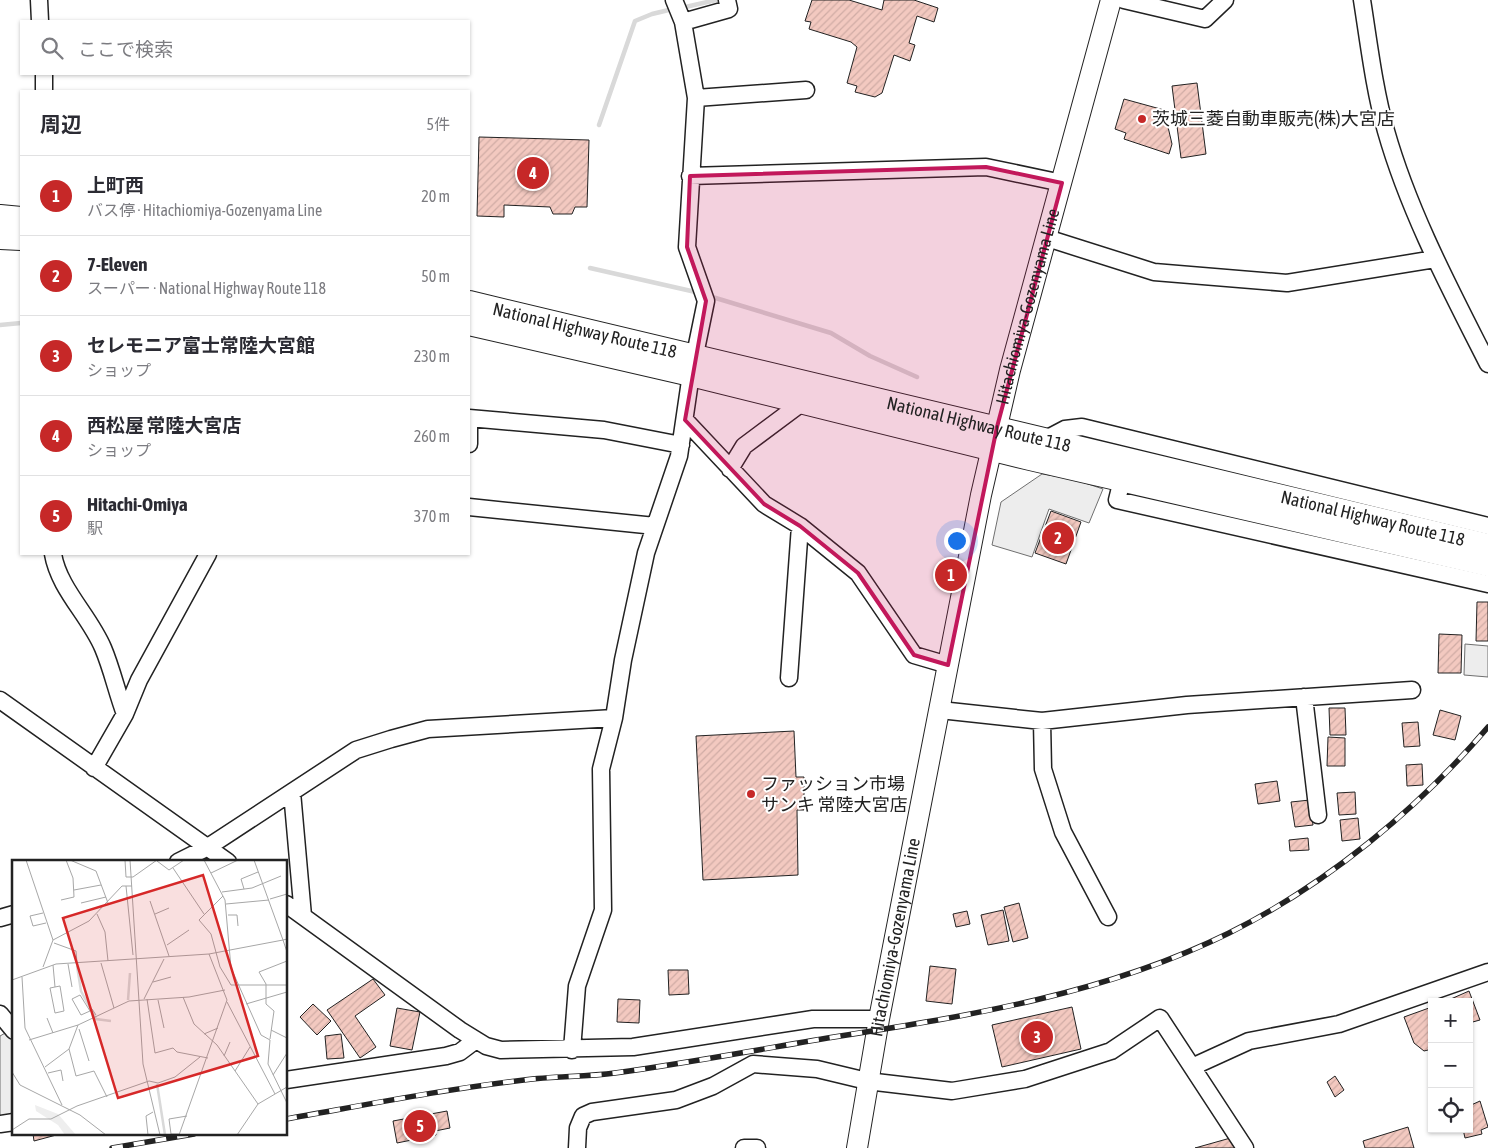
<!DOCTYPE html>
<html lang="ja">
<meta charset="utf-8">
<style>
:root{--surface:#fff;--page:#f7f7f7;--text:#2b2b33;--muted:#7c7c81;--line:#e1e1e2;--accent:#c62828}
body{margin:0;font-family:"Asap Condensed","Noto Sans JP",sans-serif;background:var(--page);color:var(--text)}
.controls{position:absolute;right:15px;bottom:15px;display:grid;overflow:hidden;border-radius:0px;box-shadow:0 1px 4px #0004}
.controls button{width:45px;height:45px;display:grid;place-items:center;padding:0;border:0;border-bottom:1px solid var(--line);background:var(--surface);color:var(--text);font:25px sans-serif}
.you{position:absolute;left:956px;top:540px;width:18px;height:18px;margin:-12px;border:4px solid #fff;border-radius:50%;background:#1a73e8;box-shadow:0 0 0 8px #1a73e833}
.badge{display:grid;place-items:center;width:32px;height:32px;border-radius:50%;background:var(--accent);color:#fff;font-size:16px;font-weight:700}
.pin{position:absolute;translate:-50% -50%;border:2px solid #fff;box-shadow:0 1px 5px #0006}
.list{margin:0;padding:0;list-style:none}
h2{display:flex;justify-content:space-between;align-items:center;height:65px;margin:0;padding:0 20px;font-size:21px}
h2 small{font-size:16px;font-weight:400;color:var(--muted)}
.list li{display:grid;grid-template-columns:32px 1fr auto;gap:15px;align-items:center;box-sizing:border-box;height:80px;padding:0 20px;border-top:1px solid var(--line)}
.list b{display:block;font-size:19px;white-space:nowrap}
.list p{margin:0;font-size:16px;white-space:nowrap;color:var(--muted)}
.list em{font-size:16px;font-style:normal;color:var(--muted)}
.icon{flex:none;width:28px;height:28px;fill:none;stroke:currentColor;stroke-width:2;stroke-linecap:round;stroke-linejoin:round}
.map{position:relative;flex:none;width:1488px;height:1148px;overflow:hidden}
.search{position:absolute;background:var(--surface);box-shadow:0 1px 4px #0004;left:20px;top:20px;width:450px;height:55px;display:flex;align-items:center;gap:12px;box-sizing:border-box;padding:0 18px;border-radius:0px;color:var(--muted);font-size:19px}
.panel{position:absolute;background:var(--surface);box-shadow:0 1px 4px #0004;left:20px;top:90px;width:450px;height:465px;border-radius:0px}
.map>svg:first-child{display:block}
.parking{fill:#ededed;stroke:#6f6f6f}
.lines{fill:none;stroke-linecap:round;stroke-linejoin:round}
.stream{stroke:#d9d9d9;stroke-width:4.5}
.building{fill:url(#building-hatch);stroke:#222}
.minor-casing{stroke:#222;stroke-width:19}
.major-casing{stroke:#222;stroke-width:22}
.highway-casing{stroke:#222;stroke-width:26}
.minor{stroke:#fff;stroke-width:16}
.major{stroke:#fff;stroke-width:20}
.highway{stroke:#fff;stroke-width:24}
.rail-casing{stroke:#222;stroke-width:5.5}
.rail{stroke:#fff;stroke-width:4;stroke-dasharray:11;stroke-linecap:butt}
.marked{fill:#c2185b;fill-opacity:0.2;stroke:#c2185b;stroke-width:4;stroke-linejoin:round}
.poi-dot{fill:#c62828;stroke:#fff;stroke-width:2}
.labels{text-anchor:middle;stroke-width:4;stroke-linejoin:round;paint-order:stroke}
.poi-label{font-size:18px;fill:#222;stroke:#fff;text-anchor:start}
.street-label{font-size:18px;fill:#222;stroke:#fff}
.inset-river{fill:none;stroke:#d9d9d9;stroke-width:2.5}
.inset-road{fill:none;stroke:#a7a7a7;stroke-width:1}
.view{fill:#d62828;fill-opacity:0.15;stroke:#d62828;stroke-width:2.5}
.inset-edge{fill:none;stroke:#222;stroke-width:2.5}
</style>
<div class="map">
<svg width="1488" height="1148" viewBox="0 0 1488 1148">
<defs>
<pattern id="building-hatch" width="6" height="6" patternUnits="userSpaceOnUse" patternTransform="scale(1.25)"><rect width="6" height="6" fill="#f3c9c0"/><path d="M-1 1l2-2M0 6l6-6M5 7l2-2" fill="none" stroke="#d0aca5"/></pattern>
</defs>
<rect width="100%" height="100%" fill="#fff"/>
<!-- parking -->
<path class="parking" d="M1042,474L1073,479L1103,489L1089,523L1049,509L1032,557L992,545L1001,502Z
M1465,644L1488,646V677L1464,675Z
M14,1028V1122L0,1124V1036Z"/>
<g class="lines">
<!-- stream -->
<path class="stream" d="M681,8L716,0
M599,125L635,21L652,14L673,9
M590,268L700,293
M709,296L831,333L870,356L917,377
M0,325L21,323"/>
</g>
<!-- building -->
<path class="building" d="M812,0H849L882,10L884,0H914L938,8L934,22L917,16L909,43L915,45L910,61L894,55L882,93L875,97L855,92L857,86L847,83L857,47L851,42L809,29L811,22L805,21Z
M1197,83L1206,154L1181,158L1172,86Z
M1124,99L1164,110L1172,144L1169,154L1124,139L1126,133L1115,129Z
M479,137L589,140L587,207H575L572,214H553L550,207L504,205V217L477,216Z
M1051,511L1081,522L1066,564L1035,553Z
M1477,602H1488V641H1476Z
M1439,634L1462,635L1461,673H1438Z
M1329,708H1345L1346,735H1330Z
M1440,710L1461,716L1455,740L1433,735Z
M1418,722L1420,746L1404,747L1402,723Z
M794,731L796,777H804V810H797L798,875L703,880L696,736Z
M1328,737L1345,738V766H1327Z
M1422,764L1423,785L1407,786L1406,765Z
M1277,781L1280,801L1258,804L1255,784Z
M1355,792L1356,814L1339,815L1337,793Z
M1310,800L1313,825L1295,827L1291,802Z
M1358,818L1360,839L1342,841L1340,820Z
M1308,838L1309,850L1290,851L1289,840Z
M1019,903L1028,938L1013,942L1004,907Z
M1003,910L1009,941L988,945L981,915Z
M967,911L970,924L956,927L953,914Z
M930,966L956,969L952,1004L926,1001Z
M668,970H688L689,994L669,995Z
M373,979L385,995L355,1016L376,1047L360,1058L327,1010Z
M1469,991L1480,1020L1469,1023V1002H1444Z
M618,999L640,1000L639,1023L617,1022Z
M313,1004L331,1021L317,1035L300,1017Z
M1072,1007L1081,1049L1002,1067L992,1025Z
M397,1008L420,1012L412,1050L390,1046Z
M1429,1008L1432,1017V1049L1424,1051L1414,1043L1404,1017Z
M341,1034L344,1058L327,1059L325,1036Z
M1335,1076L1344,1090L1335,1097L1327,1082Z
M1480,1101L1488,1127L1481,1130L1482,1134L1465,1138L1463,1129H1469V1106Z
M447,1111L450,1128L435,1131L436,1135L397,1143L393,1121Z
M1408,1127L1414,1148H1365L1363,1141Z
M33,1134H60L34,1141Z
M1234,1137L1237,1148H1195Z"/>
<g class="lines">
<!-- minor casing -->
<g class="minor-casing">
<path id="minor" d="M39,0L40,21
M1124,0L1205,19L1225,0
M1362,0C1369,44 1374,88 1386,131C1409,212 1450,289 1488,364
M683,22L729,9L727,0
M44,74V91
M696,98L806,90
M690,176L986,167L1062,183
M1047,238L1154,272L1287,283L1435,259
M469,418L604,430L681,445
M685,420L764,504L800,526L858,573L914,655L948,665
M1046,439L1065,429L1082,427L1488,526
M469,444V418
M730,469L744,446L803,402
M1122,480L1117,500L1488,584
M469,507L655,526
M53,554C59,589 89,615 103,648C112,669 117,693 125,714
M789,678L800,526
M1304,697L1318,815
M0,700L228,862
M940,710L1042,721L1187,705L1412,690
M1042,721L1043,769L1063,832L1108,917
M94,768L125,714L139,680L208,554
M292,792L303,916
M178,862L208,847L356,750L391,739L428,729L614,718
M286,904L460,1030L486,1046L501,1050L633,1047L813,1019H879
M0,918L14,914
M0,1014L14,1031
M572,1050L577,986L603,910L601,769L614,718L623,660L646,553L679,456L691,374L706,301L687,247L696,98L683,22L674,0
M1192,1067L1249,1041L1339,1024L1488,972
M286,1080L446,1056L460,1052L476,1040
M0,1124L14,1122
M577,1148L578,1128L583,1116L592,1112L676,1100L713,1086L753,1064L817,1069L867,1081L952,1091L1025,1079L1111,1051L1160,1018L1245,1148
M744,1148H757"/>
</g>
<!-- major casing -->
<g class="major-casing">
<g id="major">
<path id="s1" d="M857,1148L879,1019L981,495L1010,370L1111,0"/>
</g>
</g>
<!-- highway casing -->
<g class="highway-casing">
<g id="highway">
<path d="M0,217L21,219"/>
<path d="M0,237L21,238"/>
<path id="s2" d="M469,303L1488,546"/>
<path d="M469,323L691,374L1030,458L1488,564"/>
</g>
</g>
<!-- minor -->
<use href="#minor" class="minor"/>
<!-- major -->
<use href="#major" class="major"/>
<!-- highway -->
<use href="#highway" class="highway"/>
<!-- rail casing -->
<g class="rail-casing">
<path id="rail" d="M286,1119C365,1105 445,1089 524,1080C554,1076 585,1077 615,1073C688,1063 761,1049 834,1037C968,1016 1106,994 1229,933C1327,884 1417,810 1488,727
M112,1148L194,1134"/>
</g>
<!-- rail -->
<use href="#rail" class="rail"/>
</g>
<!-- marked area -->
<path class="marked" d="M986,167L1062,183L997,427L948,665L914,655L858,573L800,526L764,504L685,420L706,301L687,247L690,176Z"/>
<!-- markers -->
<g class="poi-dot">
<circle cx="1142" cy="119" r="5"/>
<circle cx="751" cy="794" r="5"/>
</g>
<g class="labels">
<!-- poi labels -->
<g class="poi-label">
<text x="1152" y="125">茨城三菱自動車販売(株)大宮店</text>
<text x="761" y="790">ファッション市場<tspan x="761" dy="21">サンキ 常陸大宮店</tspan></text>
</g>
<!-- street labels -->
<g class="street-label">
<text dy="6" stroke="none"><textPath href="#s1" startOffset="859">Hitachiomiya-Gozenyama Line</textPath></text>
<text dy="6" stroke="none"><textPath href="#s2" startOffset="119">National Highway Route 118</textPath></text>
<text dy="6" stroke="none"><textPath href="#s2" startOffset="524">National Highway Route 118</textPath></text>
<text dy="6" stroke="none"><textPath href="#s2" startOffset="929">National Highway Route 118</textPath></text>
<text dy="6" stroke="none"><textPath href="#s1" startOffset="214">Hitachiomiya-Gozenyama Line</textPath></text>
</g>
</g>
<!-- overview -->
<g transform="translate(12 860)">
<rect width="275" height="275" fill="#fff"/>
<path d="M23,245L46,254L64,275H53L46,265L24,251Z" fill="#eee"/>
<path class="inset-river" d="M65,106L69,131L84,159L99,161M116,140L118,113M145,224L153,275"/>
<path class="inset-road" d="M14,0L41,80M58,0L84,11L96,43M113,0L114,17H121L145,0M118,0L131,204L148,275M192,0L213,40L219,108L249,175L258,180L256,204L275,243M242,0L271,80L275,79M145,1L157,10L172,0M161,8L192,54M199,13L226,0M114,26L121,95M232,29L229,19L246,12M62,30L89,25M210,32L240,28L269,16M211,36L187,60L199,74L208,107L219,125H275M258,39L275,34M49,40L62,37L61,18L54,0M138,41L157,96M69,43L94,37M214,44L257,40M31,53L18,56L21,66L34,63M85,54L93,72L96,101M143,54L157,48M216,55H225L226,66M42,83L64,91L65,103M155,85L177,70M89,103L102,148M56,104L60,127M41,105L43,127M31,107L41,80L77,61L110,26H120M10,117L13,168L50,245M0,120L44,104L197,94L271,80L275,92M141,122L159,117M48,126L52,151L43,153L38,128ZM171,137L182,164L205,185L246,244M132,139L152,99M135,139L143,193L161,188L165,192L196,198M146,140L152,168M215,142L263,234M234,144L275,132M78,151L68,135L60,139L69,155L78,151L80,149L84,155M262,151L254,144V124L247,112L275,101M35,158L41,173M67,169L77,201M259,170L275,178M192,174L206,168M258,179L262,151M17,180L66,165L117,141L177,137L213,130M57,189L64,216L82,211L95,237M212,196L218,182M33,207L57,189L66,165M223,211L238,187M0,212L8,225L68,255L94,275M36,213L49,210L51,221M261,215L275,193M0,270L17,259H39L65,246L137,221L146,223L163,217L188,197M167,274H159L157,259L175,256M136,275L134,256L141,252M167,275L215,140L197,94M225,275L246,244L275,227"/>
<path class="view" d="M191,15L246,196L106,238L51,58Z"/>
<rect width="275" height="275" class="inset-edge"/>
</g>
</svg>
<div class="controls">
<button>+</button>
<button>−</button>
<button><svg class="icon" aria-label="locate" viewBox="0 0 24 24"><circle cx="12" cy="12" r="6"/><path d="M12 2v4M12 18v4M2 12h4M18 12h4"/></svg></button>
</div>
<div class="you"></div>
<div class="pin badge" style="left:951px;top:575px">1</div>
<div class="pin badge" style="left:1058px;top:538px">2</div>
<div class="pin badge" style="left:1037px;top:1037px">3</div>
<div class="pin badge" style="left:533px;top:173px">4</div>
<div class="pin badge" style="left:420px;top:1126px">5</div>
<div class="search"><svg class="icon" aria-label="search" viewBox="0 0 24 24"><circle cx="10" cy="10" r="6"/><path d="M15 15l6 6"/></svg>ここで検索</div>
<section class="panel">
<h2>周辺<small>5件</small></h2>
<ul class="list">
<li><span class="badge">1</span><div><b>上町西</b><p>バス停 · Hitachiomiya-Gozenyama Line</p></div><em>20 m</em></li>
<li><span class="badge">2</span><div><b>7-Eleven</b><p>スーパー · National Highway Route 118</p></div><em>50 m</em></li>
<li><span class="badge">3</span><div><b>セレモニア富士常陸大宮館</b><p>ショップ</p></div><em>230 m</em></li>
<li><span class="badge">4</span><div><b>西松屋 常陸大宮店</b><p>ショップ</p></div><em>260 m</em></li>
<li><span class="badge">5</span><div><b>Hitachi-Omiya</b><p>駅</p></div><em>370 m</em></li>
</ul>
</section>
</div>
